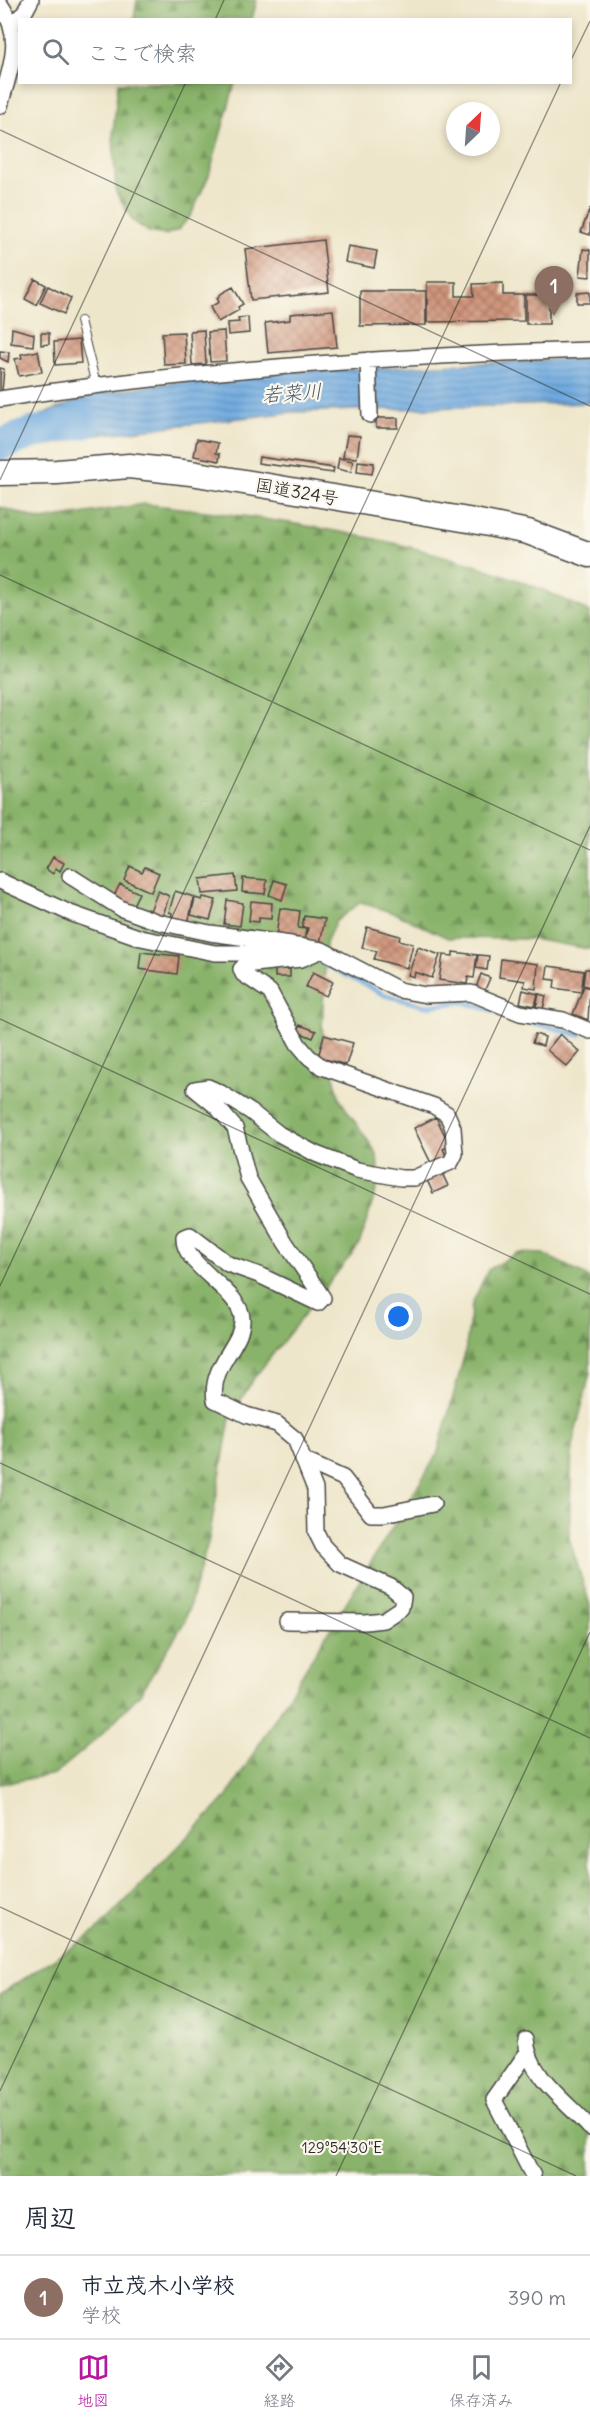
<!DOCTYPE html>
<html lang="ja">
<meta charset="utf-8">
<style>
:root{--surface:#fff;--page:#f2f2f3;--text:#1f2937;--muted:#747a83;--line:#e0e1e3;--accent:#b5179e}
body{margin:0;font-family:Delius,"Klee One",sans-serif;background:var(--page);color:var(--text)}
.compass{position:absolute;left:446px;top:102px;width:54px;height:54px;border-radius:50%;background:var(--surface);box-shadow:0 3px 9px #0003;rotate:25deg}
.you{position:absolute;left:399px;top:1317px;width:21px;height:21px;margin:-15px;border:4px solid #fff;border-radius:50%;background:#1a73e8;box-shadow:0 0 0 9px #1a73e833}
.badge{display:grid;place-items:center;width:39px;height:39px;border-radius:50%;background:var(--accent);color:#fff;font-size:20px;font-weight:700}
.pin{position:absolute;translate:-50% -50px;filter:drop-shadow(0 2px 3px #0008)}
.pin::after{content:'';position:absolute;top:32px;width:21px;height:18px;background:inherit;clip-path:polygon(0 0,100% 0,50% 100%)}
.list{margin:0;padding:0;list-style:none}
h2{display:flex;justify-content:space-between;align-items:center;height:78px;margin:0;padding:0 24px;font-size:26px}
h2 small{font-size:20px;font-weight:400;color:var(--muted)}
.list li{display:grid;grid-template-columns:39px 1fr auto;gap:18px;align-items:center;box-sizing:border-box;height:84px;padding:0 24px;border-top:2px solid var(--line)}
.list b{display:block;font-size:22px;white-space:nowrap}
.list p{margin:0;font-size:20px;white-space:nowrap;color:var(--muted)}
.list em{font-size:20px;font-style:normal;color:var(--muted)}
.icon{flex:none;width:33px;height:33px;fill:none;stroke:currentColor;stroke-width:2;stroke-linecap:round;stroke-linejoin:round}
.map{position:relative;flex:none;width:590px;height:2176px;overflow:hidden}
.search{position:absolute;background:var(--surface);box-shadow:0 3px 9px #0003;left:18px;right:18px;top:18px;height:66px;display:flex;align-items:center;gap:15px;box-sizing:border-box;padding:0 21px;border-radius:0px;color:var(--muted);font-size:22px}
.sheet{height:162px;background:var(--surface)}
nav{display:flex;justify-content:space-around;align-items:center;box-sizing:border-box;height:84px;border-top:2px solid var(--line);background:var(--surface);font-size:16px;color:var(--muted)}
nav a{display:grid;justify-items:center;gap:3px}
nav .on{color:var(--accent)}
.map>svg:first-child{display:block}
.forest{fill:url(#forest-firs);stroke:#5a6f4a;stroke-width:1.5}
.water{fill:url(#water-rules);stroke:#4d6a86;stroke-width:1.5}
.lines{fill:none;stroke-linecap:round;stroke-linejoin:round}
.stream{stroke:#6faae0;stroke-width:5}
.river{stroke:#6faae0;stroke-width:32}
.building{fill:url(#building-cross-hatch)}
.service-casing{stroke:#484743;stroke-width:10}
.minor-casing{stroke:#484743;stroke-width:18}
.trunk-casing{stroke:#484743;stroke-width:27}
.service{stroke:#fff;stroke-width:8}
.minor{stroke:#fff;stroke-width:15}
.trunk{stroke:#fff;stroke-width:24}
.ticks{fill:none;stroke:#2b2b2b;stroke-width:1.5;stroke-opacity:0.45}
.labels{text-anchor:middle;stroke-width:4.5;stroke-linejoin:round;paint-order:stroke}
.street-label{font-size:18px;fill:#2b2b2b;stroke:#fbf7ec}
.water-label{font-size:20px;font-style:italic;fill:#43576a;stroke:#fbf7ec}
.ticks-label{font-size:15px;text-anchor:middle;fill:#2b2b2b;stroke:#fbf7ec;stroke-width:4.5;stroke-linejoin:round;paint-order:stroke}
</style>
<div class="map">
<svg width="590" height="2176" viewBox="0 0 590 2176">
<defs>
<pattern id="forest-firs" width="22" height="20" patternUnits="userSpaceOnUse" patternTransform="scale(1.5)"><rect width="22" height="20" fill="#89b36a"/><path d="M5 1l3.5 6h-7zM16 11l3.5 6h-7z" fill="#709257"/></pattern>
<pattern id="water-rules" width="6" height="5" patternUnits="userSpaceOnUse" patternTransform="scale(1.5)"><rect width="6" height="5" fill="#6faae0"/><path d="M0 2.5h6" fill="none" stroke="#5b8bb6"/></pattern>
<pattern id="building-cross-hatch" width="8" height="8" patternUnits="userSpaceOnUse" patternTransform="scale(1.5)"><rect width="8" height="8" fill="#d0957b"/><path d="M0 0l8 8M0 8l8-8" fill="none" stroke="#a97a65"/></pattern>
</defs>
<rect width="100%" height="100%" fill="#fbf7ec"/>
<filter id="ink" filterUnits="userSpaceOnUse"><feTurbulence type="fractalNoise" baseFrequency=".0167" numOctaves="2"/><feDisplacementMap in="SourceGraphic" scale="12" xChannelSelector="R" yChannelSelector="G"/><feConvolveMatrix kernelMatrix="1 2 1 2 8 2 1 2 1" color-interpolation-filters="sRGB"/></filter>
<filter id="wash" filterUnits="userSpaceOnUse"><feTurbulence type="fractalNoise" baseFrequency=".008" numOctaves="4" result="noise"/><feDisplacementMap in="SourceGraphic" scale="24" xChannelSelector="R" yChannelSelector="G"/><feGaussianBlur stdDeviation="1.35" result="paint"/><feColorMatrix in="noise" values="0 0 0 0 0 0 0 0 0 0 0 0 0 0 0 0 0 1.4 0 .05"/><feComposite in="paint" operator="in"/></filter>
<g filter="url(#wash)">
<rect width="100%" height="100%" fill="#eee6ca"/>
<!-- forest -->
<path class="forest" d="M137,0H257L252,19H134Z
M118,83H235L209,175L191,215L178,230L165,235L149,232L133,221L116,192L113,134Z
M144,504C287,519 462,545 590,612V949L532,939L448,938L397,914L361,902L336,921L326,942L322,1029L340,1100L377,1154L379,1182L359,1245L254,1378L230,1418L209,1539L185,1621L140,1694L99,1737L55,1774L0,1784V507L42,520Z
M517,1253L543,1254L585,1275L590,1280V1373L572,1446L569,1538L590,1605V2176H0V1994L94,1933L226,1798L437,1455L465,1353L472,1304L488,1270Z"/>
<!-- water -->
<path class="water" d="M590,358V403L293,412L47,441L41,415L94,394L224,375Z"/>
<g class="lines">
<!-- stream -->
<path class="stream" d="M314,958L385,995L426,1006L464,1002L502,1013
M531,1022L580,1035"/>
<!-- river -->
<path class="river" d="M0,445L32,433L86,422"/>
</g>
<g id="blocks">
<!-- building -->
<path class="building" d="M590,208V235L581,232Z
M323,240L329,292L251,300L245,249Z
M348,246L377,251L374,268L345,262Z
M583,249L590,250V277L580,276Z
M35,279L46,285L36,305L25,299Z
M427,282H456V296H474L473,284L503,283V295H524V321L427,322Z
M48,286L71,298L64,314L40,303Z
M233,287L243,304L238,307L239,310L218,322L210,307L219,302L217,298L222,293Z
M360,291H426V325L360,326Z
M546,292H554V299H549V324H526V295H546Z
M590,292V303H577V293Z
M333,310L337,347L268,353L265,323L290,320V314Z
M248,317L249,333L228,335L227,323L239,322L238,318Z
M12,328L34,334L33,346L11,343Z
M204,330L206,364L192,365L190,331Z
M224,331L226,361L210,362L208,332Z
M184,332L186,364L164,365L162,333Z
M41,333H49V344L41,345Z
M79,340L81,363L55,365L54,342Z
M0,351L9,352L8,362L0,358Z
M38,351L42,372L19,376L15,359L22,358L21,354Z
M0,368L4,369L2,391H0Z
M376,418H398V428H376Z
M347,435L360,436L357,458L343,457Z
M197,439L218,443L216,453L220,454L219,461L194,456Z
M259,457L334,468L333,473L258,463Z
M339,458L353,461L351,472L337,469Z
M358,461L374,463L372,474L357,472Z
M53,857L64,863L60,871L56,868L53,874L46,869Z
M130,866L142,872L145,867L159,873L151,892L124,880Z
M235,875L237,891L202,894L200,879Z
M243,878L267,880L265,894L242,892Z
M274,880L287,884L282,900L269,895Z
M120,884L139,893L132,907L113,898Z
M158,891L169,896L162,919L149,913Z
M175,891L194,897L188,924L171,921L172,913L169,912Z
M203,897L216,900L210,920L191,915L195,898L202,900Z
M227,900L243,903L240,926L224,924Z
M251,901L272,903L271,919L259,918V922L249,921Z
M280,908L300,911L298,928L306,929L304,941L276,936Z
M304,916L325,919L320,943L305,940L308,928L302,927Z
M367,927L400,936L399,940L413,944L407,968L374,959L377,951L362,948Z
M418,947L440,955L432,978L415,972L414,977L408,975Z
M141,952L179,956L177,974L139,969Z
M453,952L477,955L474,978L468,977L467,984L439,980L443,955L453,956Z
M478,955L489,956L487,970L476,968Z
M501,959L538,964L536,989L524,987L525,981L499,977Z
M548,966L584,971L581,992L554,988L555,980L546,979Z
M275,969H290V977H275Z
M585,969H590V987L583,985Z
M313,972L333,982L326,996L306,987Z
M481,974L490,978L484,992L476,988Z
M584,986L590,988L588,1020L573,1014Z
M523,990L538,994L535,1006L520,1003Z
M539,994L546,996L543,1009L536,1007Z
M300,1025L316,1031L313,1038L298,1032Z
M535,1034L545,1037L543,1046L532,1043Z
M560,1034L580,1052L567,1067L547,1050Z
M324,1035L353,1043L346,1065L318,1057Z
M436,1117L450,1146L443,1149L447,1158L432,1165L414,1128Z
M442,1173L448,1186L433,1193L427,1180Z"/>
</g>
</g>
<g filter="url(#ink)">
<use href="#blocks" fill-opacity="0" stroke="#484743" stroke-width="1.5"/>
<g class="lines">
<!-- service casing -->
<g class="service-casing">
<path id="service" d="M80,321L96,385"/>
</g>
<!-- minor casing -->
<g class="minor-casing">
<path id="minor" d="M0,4C25,39 10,68 0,106
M12,24L24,13L31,0
M368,360L370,415
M0,399C196,369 392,356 590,350
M70,876L122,909L158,922L210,933L291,944
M0,881L70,913L141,938L215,953H265L297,946L322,950L399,990L426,995L471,993L520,1013L563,1020L590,1031
M303,1460L343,1478L371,1514H384L433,1504
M287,1621L365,1622L383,1620L401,1608L403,1597L391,1587L340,1564L323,1546L316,1532L315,1489L295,1439L277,1424L246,1415L215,1400C209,1365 244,1344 242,1318C240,1290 182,1266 184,1237L190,1235L228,1264L259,1275L318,1303L323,1298L285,1242L248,1178L235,1128L217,1107L195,1089L208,1087L221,1093L251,1112L279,1134L316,1154L357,1170L401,1178H414L451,1162L455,1154L453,1128L447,1114L434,1106L322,1067L309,1057L298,1044L270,992L243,974L241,969L245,965L301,959L322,950
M526,2039C528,2077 568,2102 590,2128
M527,2053L494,2100L533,2176"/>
</g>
<!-- trunk casing -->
<g class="trunk-casing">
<path id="trunk" d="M0,473L57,472L129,466L191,473L474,521L528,532L590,555"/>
</g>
<!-- service -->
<use href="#service" class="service"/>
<!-- minor -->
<use href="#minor" class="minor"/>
<!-- trunk -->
<use href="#trunk" class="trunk"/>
</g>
</g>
<!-- ticks -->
<path class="ticks" d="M215,20L224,0M570,62L590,21M0,130L590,406M0,480L186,82M0,575L590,850M0,1019L590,1294M0,1286L561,82M0,1463L590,1738M0,1907L576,2176M0,2091L590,826M336,2176L590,1632"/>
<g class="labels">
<!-- street labels -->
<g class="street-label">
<text transform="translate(297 492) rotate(10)" y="6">国道324号</text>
</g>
<!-- water labels -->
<g class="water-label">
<text transform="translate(292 393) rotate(-4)" y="7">若菜川</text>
</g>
</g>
<g class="ticks-label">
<text x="342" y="2153">129°54'30"E</text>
</g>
</svg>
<svg class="compass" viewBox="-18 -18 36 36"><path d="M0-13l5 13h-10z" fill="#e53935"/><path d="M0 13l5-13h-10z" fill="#747a83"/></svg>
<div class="you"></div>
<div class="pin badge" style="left:554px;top:316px;background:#8d6e63">1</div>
<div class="search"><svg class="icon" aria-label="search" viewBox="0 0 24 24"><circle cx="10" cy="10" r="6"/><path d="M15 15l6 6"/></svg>ここで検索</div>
</div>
<section class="sheet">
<h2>周辺<small></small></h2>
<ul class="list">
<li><span class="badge" style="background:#8d6e63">1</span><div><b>市立茂木小学校</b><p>学校</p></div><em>390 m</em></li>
</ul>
</section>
<nav>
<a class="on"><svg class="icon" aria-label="map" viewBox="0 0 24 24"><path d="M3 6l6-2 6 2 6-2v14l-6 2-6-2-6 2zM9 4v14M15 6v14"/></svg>地図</a>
<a><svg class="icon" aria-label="directions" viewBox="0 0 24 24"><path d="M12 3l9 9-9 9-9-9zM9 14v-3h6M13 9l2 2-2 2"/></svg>経路</a>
<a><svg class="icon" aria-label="saved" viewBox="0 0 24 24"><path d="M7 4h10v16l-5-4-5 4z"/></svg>保存済み</a>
</nav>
